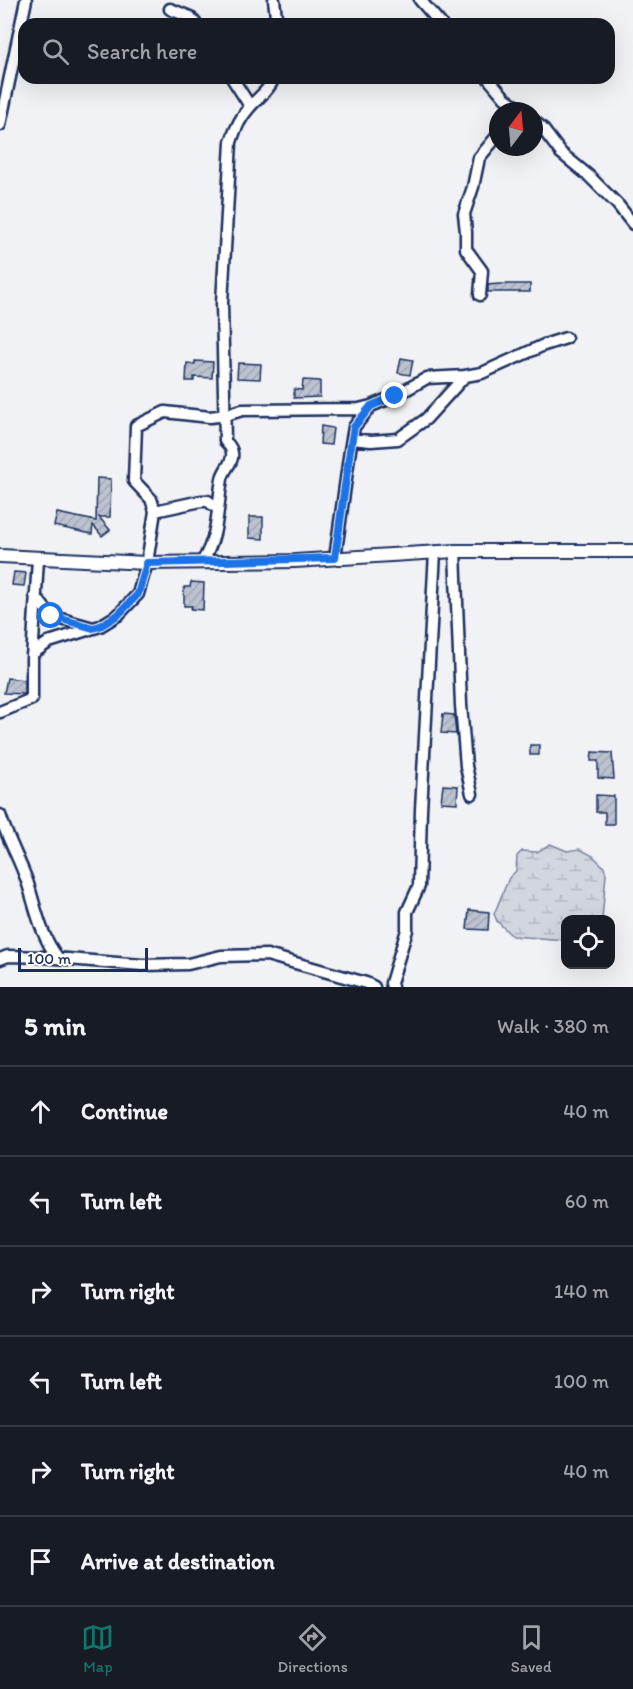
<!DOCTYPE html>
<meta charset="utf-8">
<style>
:root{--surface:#171b24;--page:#20242c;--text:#f1f3f6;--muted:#9ea1a6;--line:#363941;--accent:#0f766e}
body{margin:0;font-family:Itim,sans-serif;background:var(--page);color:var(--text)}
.controls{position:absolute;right:18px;bottom:18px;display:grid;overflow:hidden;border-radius:12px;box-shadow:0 6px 24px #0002}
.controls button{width:54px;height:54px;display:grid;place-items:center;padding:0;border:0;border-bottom:2px solid var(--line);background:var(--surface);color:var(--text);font:30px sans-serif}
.compass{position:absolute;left:489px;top:102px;width:54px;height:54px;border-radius:50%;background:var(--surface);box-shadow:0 6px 24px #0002;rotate:16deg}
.scale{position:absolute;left:18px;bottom:15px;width:130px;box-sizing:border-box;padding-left:6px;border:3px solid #1b2f5e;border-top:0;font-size:16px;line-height:21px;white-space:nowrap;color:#1b2f5e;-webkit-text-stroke:4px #fff;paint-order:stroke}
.stop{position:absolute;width:18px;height:18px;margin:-14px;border:4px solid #1a73e8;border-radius:50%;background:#fff}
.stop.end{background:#1a73e8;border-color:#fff;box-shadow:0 2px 6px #0008}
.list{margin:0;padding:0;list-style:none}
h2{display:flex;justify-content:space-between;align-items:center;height:78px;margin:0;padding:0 24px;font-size:26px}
h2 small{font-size:20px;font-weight:400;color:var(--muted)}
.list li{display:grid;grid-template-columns:39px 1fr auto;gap:18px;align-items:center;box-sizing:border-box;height:90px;padding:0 24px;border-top:2px solid var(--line)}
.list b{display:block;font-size:22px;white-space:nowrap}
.list em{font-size:20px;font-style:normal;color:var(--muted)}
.icon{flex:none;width:33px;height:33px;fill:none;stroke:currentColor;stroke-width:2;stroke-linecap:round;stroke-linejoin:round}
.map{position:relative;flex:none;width:633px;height:987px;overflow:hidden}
.search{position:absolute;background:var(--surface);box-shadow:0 6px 24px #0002;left:18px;right:18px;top:18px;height:66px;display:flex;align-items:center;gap:15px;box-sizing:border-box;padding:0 21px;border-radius:18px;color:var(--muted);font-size:22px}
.sheet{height:618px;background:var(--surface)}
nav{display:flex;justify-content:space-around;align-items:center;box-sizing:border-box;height:84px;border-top:2px solid var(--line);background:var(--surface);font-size:16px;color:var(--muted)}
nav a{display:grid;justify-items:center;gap:3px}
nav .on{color:var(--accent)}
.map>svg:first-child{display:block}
.wetland{fill:url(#wetland-marsh);stroke:#76829e;stroke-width:1.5}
.building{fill:url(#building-hatch);stroke:#1b2f5e;stroke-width:1.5}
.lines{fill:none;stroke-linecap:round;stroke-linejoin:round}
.minor-casing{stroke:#1b2f5e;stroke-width:15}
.major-casing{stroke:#1b2f5e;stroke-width:16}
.minor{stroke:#fff;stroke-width:10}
.major{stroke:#fff;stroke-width:12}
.route{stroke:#1a73e8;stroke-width:8}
</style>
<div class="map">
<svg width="633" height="987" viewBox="0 0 633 987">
<defs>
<pattern id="wetland-marsh" width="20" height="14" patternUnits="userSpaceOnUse" patternTransform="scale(1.5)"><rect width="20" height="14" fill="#d2d6df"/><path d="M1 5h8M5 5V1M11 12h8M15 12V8" fill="none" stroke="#b4b8c2"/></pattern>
<pattern id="building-hatch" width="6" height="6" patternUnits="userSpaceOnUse" patternTransform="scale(1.5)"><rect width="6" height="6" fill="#bcc2d0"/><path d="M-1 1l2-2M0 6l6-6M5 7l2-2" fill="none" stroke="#a1a7b5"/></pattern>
</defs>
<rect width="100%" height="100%" fill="#f1f2f5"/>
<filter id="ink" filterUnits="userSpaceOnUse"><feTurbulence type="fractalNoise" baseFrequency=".0167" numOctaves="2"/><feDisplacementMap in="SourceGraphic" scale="12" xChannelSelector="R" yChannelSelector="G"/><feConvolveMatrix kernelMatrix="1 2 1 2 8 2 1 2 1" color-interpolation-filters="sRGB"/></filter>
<g filter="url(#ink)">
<!-- wetland -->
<path class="wetland" d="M550,844L567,851L580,849L593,856L604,867L606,874L602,919L566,920L565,940L512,936L497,921L494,914L509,878L516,871L517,856L522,851L537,852Z"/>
<!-- building -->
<path class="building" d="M499,284H530V292H488V285Z
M401,358L413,360L410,375L398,373Z
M195,361L213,362L212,378L194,377V381H186L187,363L195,364Z
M238,363L261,364L260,379L237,378Z
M303,380L320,381V397L294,398V389L302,390Z
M321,426L333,428L331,445L320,444Z
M97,478L111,479L110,517H99L110,530L102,536L93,525L92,534L54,526L57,513L96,521Z
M249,517H263V539L249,538Z
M14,572L26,573L24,586L12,585Z
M191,582L204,583L203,610L191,609L192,606H184V587H190Z
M7,678L24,680V694L4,693Z
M443,714L454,715L456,734L441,733Z
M530,745H539V755H530Z
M592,752L612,753L614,779L598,778V761H591Z
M443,785L458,786L457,803L441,802Z
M596,795L614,796V824H605V812H596Z
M469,910L489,912L488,930L467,929Z"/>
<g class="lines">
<!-- minor casing -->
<g class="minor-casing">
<path id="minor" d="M274,0L277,24
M420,0L441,24
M170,9L190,17L196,24
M232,78L250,106
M488,78L505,98L523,111
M534,121L542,128L561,153L589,176L618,205L633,224
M0,125L26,0
M480,295L482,271L466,249V232L464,214L473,187L479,158L498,135
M352,439L371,441L398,439L426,419L465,376L482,373L544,345L566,338
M155,511L201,501H208L218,509
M455,551L461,705L466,766L472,794
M335,558L350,450L354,427L371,406L395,396L427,378L465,376
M202,562C219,536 217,508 222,479C223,470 234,462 232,453C232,448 228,444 225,441L222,303L231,142C235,129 240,118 249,108C258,97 268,92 274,78
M35,596L51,616L93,628
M32,654L49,642L100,626L118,615L138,594L147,563L155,511L151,499L134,481L136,426L165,412L210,417L226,415L242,410L359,409L371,406
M0,712L32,699V659L38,559
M0,815C7,838 19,858 27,881C36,908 40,935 58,958
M0,959L8,956L43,957L142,965L188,964L221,956L267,955L366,983L374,987
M392,987L391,983L407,930V912L419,886L421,810L435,552"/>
</g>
<!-- major casing -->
<g class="major-casing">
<path id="major" d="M0,556L147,563L295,561L455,551H633"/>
</g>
<!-- minor -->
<use href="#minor" class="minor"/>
<!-- major -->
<use href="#major" class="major"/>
</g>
</g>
<g class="lines" filter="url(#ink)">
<!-- route -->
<path class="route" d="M51,616L93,628L100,626L118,615L138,594L147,563L335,558L350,450L354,427L371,406L395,396"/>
</g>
</svg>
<div class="controls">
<button><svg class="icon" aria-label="locate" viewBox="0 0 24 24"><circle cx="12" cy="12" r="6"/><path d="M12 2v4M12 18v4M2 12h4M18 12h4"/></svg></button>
</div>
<svg class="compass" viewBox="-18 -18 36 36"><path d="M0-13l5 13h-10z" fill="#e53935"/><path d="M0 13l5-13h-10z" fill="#9ea1a6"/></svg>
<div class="scale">100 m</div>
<div class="stop" style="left:51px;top:616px"></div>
<div class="stop end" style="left:395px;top:396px"></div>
<div class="search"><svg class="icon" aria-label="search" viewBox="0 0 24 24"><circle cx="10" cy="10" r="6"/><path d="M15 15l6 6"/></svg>Search here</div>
</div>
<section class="sheet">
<h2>5 min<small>Walk · 380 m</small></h2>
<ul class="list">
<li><svg class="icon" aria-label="ahead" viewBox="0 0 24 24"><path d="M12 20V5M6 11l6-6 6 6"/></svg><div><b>Continue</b></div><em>40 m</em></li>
<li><svg class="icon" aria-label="left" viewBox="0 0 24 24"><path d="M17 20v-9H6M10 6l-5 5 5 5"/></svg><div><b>Turn left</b></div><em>60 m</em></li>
<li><svg class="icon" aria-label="right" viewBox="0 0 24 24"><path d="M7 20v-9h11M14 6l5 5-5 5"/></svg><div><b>Turn right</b></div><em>140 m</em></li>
<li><svg class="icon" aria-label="left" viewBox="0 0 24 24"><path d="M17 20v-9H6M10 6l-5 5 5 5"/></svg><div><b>Turn left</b></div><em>100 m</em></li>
<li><svg class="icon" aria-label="right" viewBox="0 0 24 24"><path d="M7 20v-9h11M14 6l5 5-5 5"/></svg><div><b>Turn right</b></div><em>40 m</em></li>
<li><svg class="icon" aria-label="arrive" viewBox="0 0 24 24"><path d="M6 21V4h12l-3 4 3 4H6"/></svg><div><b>Arrive at destination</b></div></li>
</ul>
</section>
<nav>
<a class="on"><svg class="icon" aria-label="map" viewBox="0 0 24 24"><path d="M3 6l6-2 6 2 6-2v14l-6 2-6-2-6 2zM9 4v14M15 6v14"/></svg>Map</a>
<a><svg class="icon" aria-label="directions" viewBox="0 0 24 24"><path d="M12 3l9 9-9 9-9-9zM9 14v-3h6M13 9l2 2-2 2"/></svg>Directions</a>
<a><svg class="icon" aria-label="saved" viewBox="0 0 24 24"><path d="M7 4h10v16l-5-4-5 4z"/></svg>Saved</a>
</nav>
